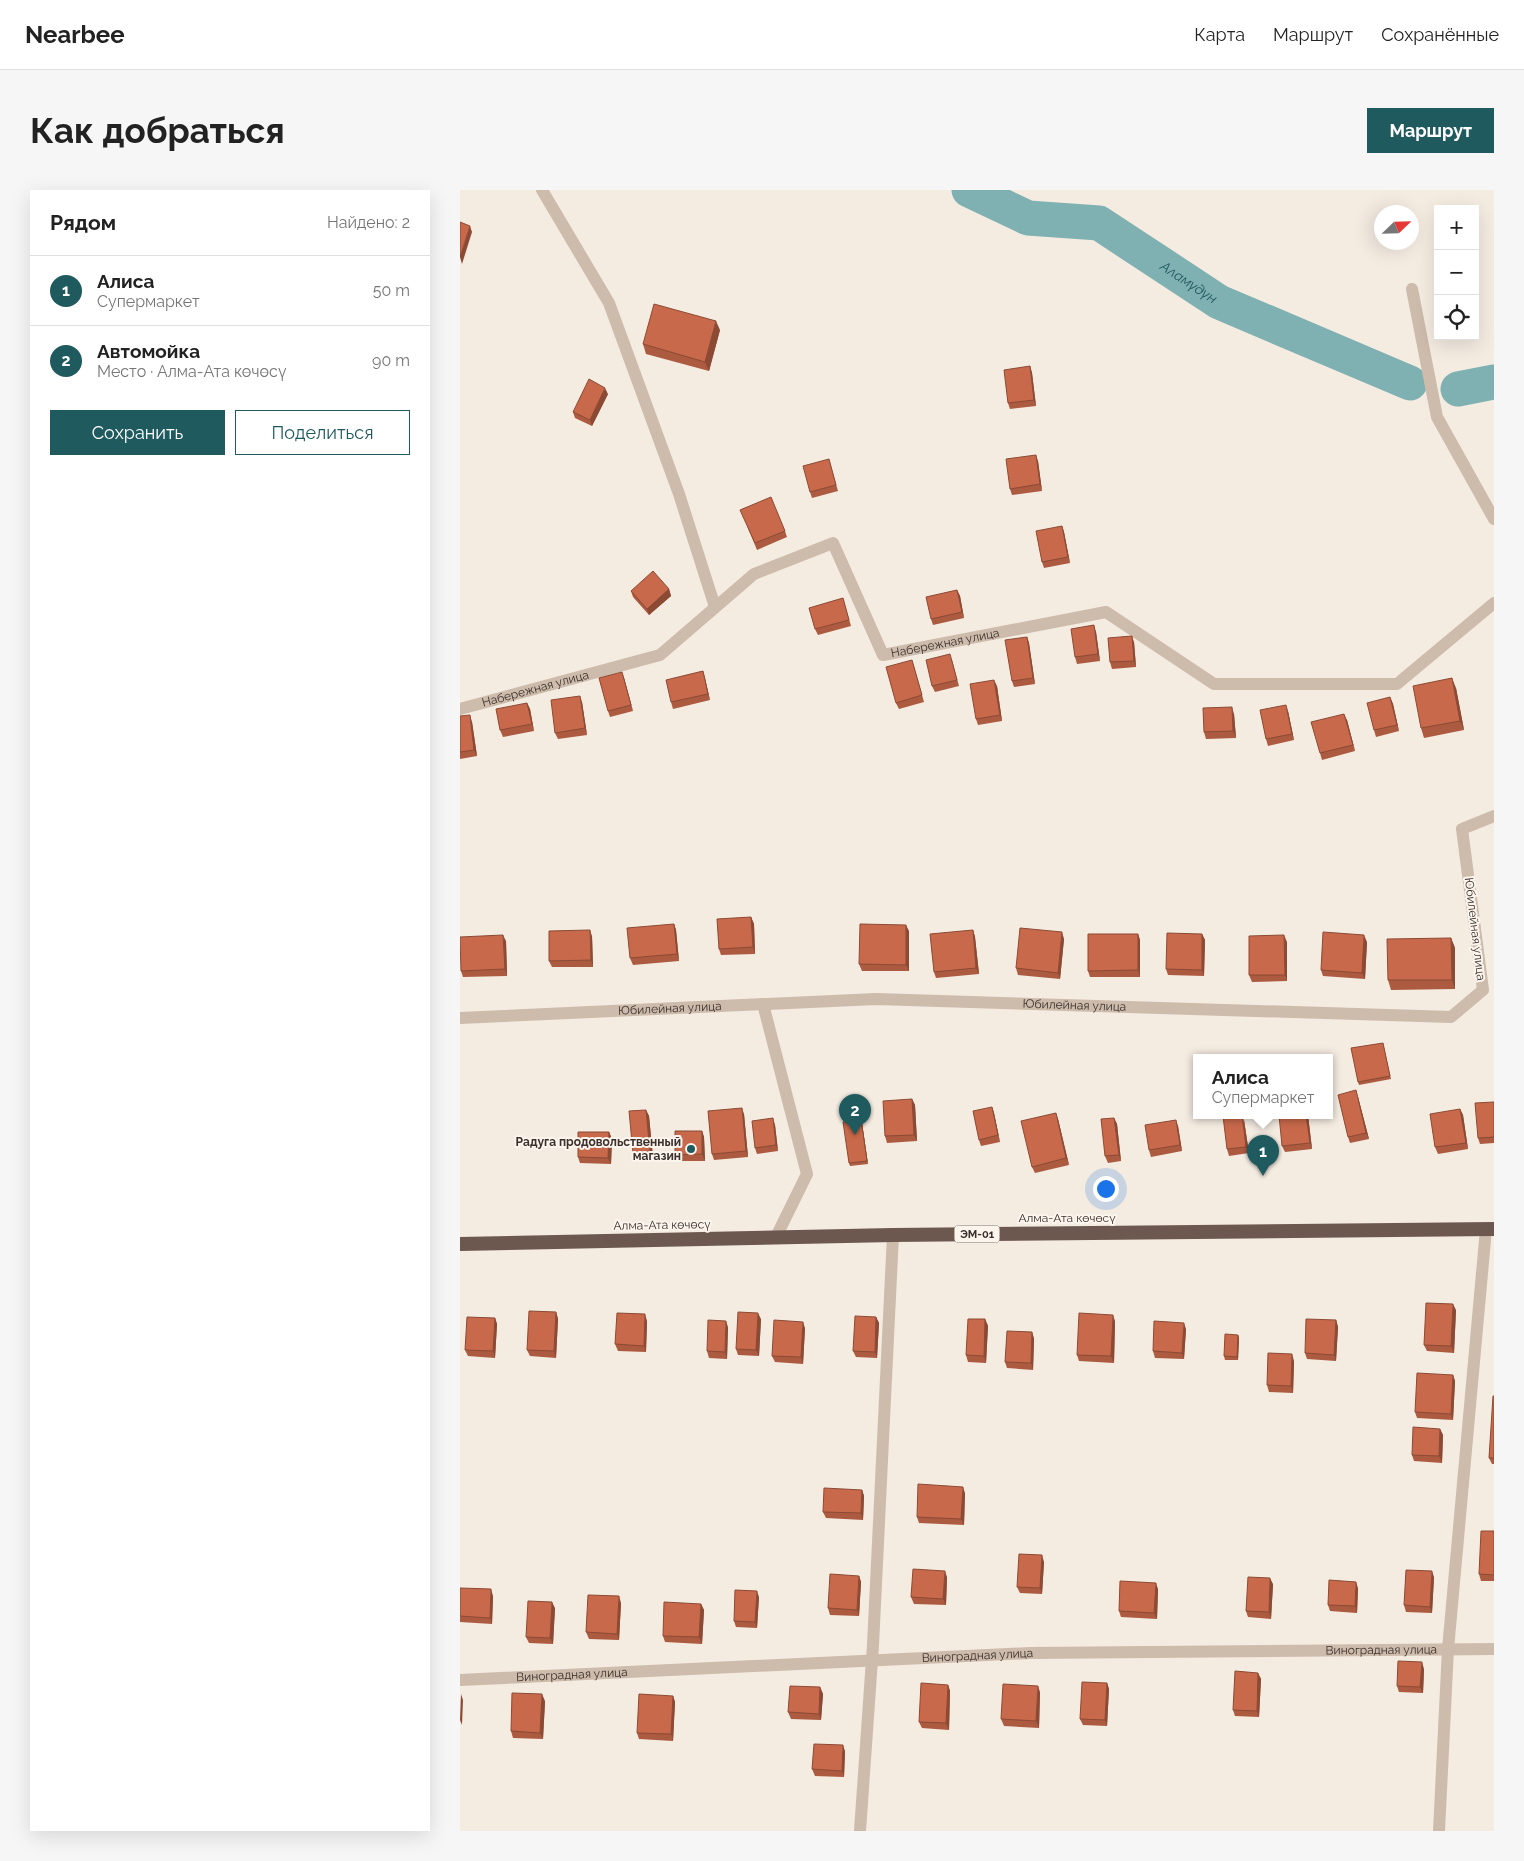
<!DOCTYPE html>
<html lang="ru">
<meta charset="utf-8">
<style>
:root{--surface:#fff;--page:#f6f6f6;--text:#222;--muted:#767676;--line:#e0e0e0;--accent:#1f5a5e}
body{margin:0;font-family:Raleway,sans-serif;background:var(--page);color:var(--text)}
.controls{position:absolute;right:15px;top:15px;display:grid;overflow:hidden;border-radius:0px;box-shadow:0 5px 20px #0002}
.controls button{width:45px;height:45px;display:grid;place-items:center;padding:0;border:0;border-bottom:1px solid var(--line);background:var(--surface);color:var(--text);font:25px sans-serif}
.compass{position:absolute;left:914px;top:15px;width:45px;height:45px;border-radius:50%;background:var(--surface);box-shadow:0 5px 20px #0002;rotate:67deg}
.you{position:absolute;left:645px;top:998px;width:18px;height:18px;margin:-12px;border:4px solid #fff;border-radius:50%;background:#1a73e8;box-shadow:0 0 0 8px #1a73e833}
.badge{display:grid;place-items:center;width:32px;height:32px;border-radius:50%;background:var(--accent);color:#fff;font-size:16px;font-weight:700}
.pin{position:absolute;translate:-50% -41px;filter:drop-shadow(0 1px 2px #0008)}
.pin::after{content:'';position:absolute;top:26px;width:18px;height:15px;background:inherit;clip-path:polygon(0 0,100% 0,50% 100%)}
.popup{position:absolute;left:733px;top:864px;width:140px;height:65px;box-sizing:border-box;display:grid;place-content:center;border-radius:0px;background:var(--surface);filter:drop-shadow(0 1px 4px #0005);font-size:16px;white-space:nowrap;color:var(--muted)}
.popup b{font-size:19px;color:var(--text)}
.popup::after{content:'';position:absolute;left:50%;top:100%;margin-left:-10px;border:10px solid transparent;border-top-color:var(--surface)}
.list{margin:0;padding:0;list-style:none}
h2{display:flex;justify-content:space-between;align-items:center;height:65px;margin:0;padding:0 20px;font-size:21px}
h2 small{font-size:16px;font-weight:400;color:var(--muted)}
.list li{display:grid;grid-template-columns:32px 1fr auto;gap:15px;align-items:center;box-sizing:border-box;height:70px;padding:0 20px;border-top:1px solid var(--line)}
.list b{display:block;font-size:19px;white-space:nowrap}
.list p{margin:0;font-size:16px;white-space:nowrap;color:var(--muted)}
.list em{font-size:16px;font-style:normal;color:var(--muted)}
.actions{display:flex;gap:10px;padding:15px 20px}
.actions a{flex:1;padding:11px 0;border:1px solid var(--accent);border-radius:0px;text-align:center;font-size:18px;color:var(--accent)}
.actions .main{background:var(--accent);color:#fff}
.icon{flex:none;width:28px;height:28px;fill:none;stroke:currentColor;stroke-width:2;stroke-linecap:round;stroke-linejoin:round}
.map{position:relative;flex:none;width:1034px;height:1641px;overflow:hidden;border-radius:0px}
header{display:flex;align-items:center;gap:30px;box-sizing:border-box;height:70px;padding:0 25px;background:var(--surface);border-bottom:1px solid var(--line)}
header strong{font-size:24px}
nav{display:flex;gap:28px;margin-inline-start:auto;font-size:18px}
.intro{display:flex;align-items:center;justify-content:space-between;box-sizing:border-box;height:120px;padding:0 30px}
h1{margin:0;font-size:35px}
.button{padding:12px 22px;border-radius:0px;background:var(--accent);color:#fff;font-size:18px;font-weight:700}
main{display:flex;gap:30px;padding:0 30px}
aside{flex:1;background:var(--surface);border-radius:0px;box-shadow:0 5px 20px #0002}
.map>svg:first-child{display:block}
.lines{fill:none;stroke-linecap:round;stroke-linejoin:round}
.river{stroke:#7fb0b2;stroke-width:35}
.minor{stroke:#cdbbac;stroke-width:12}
.trunk{stroke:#6c584f;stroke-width:14}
.wall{fill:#ac5a40}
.shaded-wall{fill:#8c4a34}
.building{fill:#c8694b;stroke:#8c4a34}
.poi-dot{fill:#1f5a5e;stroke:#fbf5ee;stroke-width:2}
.labels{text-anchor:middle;stroke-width:4;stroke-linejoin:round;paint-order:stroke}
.shield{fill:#fbf5ee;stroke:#756b66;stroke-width:1}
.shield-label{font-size:11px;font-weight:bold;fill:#3b302b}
.street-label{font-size:12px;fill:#3b302b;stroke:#fbf5ee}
.poi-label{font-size:12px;font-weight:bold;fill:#3b302b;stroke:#fbf5ee;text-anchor:end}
.water-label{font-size:14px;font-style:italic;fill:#1f5a5e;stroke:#fbf5ee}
</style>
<header>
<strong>Nearbee</strong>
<nav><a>Карта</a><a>Маршрут</a><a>Сохранённые</a></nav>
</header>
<div class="intro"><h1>Как добраться</h1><a class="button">Маршрут</a></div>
<main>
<aside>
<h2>Рядом<small>Найдено: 2</small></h2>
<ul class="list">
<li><span class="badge">1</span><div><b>Алиса</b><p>Супермаркет</p></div><em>50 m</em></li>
<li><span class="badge">2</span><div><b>Автомойка</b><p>Место · Алма-Ата көчөсү</p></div><em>90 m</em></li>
</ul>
<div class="actions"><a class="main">Сохранить</a><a>Поделиться</a></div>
</aside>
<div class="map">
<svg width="1034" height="1641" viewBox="0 0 1034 1641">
<rect width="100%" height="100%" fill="#f4ebe1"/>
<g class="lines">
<!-- river -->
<g class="river">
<path id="s1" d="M509,0L568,28L639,33L759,112L950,193"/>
<path d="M998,199L1034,192"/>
</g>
<!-- minor -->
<g class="minor">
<path d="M82,0L149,113L219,304L255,417"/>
<path d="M952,99L977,227L1034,329"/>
<path id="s2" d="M0,519L200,465L294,384L373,353L423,465L646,422L754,494H937L1034,413"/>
<path d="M303,814L347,984L316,1047"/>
<path id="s3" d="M0,828L416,809L991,827L1023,800L1002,639L1034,626"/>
<path id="s4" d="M0,1490L570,1463L1034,1459"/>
<path d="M400,1641L413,1455L433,1045"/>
<path d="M979,1641L988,1459L1026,1039"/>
</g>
<!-- trunk -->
<path class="trunk" d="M0,1054L433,1045L1034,1039"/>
</g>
<!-- wall -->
<path class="wall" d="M260,140L249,181L186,164L183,154Z
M570,176L572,183L576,216L550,219L548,213Z
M148,204L132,236L115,228L113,222Z
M369,269L378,301L352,308L350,302Z
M578,271L582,301L552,305L550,299Z
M283,326L325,341L327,347L297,360Z
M602,336L604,342L610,373L584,378L582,372Z
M209,399L211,406L189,425L173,407L171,401Z
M497,400L500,406L504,428L473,435L471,429Z
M383,408L391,436L358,445L355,439Z
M636,442L640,471L617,474L615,467Z
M567,447L569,453L575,494L554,497L552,491Z
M674,452L676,477L652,479L650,472Z
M452,470L464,512L439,519L436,513Z
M492,470L499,496L475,502L472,496Z
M243,481L250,510L213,519L211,512Z
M164,488L173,521L150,527L148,521Z
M537,496L542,531L518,535L516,529Z
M996,498L1004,540L964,548L961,538Z
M930,507L933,514L939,541L916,547L914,540Z
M122,512L127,545L98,549L95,543Z
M67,513L70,519L74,541L43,547L40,540Z
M828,521L834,550L808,556L806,549Z
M774,524L776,548L746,549L744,542Z
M0,526L12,532L17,566L0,569Z
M887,530L895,561L862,570L860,563Z
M291,727L294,734L295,764L261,765L259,759Z
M214,734L216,740L219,771L173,775L170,768Z
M513,740L515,747L519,784L476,788L474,782Z
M449,741V781H402L399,774Z
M678,744L680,750V787H630L628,781Z
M742,744L745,750L744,786L708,785L706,779Z
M132,746L133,777H92L89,771Z
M991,748L995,758V799L931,800L928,790Z
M604,749L600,789L558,785L556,778Z
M46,751L47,786L3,787L1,781Z
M827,752V791L792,792L789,785Z
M907,752L905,789L863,786L861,780Z
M923,853L931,889L899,895L898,892Z
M898,907L909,949L890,953L888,947Z
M452,909L455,915L457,951L427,953L425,946Z
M1034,912V953L1020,954L1018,948Z
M532,917L534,923L540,952L521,956L519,950Z
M1000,919L1003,925L1008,959L978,964L975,957Z
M186,920L189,926L193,967L176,969L173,963Z
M284,924L288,967L254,970L252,964Z
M848,925L852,959L825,962L822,956Z
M654,928L657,934L661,971L648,973L645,966Z
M598,929L609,975L575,983L572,977Z
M784,930L789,963L769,966L767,959Z
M402,933L408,974L390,976L389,973Z
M315,935L318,961L297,964L295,958Z
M718,936L722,961L691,967L689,960Z
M242,941L244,947L245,971H217L215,965Z
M149,942L152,949L151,974L120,973L118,967Z
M996,1120L994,1163L967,1161L964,1155Z
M96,1122L98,1129L96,1168L70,1166L67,1160Z
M416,1127L419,1133L417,1168L396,1167L393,1161Z
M35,1128L37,1134L35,1168L8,1166L5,1160Z
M301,1129L299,1166L278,1165L276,1159Z
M525,1129L528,1136L526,1173L508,1172L506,1165Z
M876,1130L878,1137L876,1171L847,1169L845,1163Z
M187,1131L186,1162L158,1161L155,1154Z
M655,1131L654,1173L619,1171L617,1165Z
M268,1137L267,1169L249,1168L247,1161Z
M345,1138L343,1174L315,1172L312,1166Z
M726,1139L724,1169L695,1168L693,1161Z
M572,1142L574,1149L573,1180L547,1178L545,1172Z
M778,1145L779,1148L778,1170H765L764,1166Z
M834,1171L833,1203L809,1202L807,1195Z
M993,1185L995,1191L993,1230L957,1228L955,1222Z
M1034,1206V1274H1032L1029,1268Z
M980,1239L983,1245L982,1273L954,1271L952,1265Z
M402,1300L404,1306L403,1330L366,1328L363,1322Z
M505,1303L504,1335L459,1333L457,1327Z
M1034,1341V1391H1021L1019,1384Z
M584,1372L582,1404L560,1403L557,1397Z
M399,1386L401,1392L399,1426L370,1425L368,1418Z
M487,1387L486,1415L454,1414L451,1407Z
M974,1387L972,1423L946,1422L944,1415Z
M813,1394L811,1429L788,1427L786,1421Z
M0,1398L33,1406L32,1434L0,1432Z
M898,1398L897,1423L870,1421L868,1415Z
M698,1399L697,1429L661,1427L659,1421Z
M299,1407L297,1438L276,1437L274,1431Z
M161,1413L159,1450L129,1449L126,1442Z
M241,1414L244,1420L242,1454L205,1452L203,1446Z
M95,1418L93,1454L69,1453L66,1447Z
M964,1479L963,1503L939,1502L937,1496Z
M798,1483L801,1489L799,1527L775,1526L773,1520Z
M647,1493L649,1499L647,1536L623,1535L620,1529Z
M488,1495L490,1501L489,1540L462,1538L459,1532Z
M360,1497L363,1504L361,1530L331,1529L328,1522Z
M580,1502L579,1538L544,1536L541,1529Z
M213,1506L215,1512L213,1551L179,1549L177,1543Z
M85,1511L83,1549L53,1548L51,1541Z
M385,1561L384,1587L355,1586L352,1579Z"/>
<!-- shaded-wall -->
<path class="shaded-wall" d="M10,36L12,42L2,74L0,67Z
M256,131L260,140L249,181L245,172Z
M570,176L572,183L576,216L574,210Z
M145,198L148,204L132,236L130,230Z
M576,265L578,271L582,301L580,294Z
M602,336L604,342L610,373L608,367Z
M209,399L211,406L189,425L187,419Z
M497,400L500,406L504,428L502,422Z
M634,435L636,442L640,471L638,464Z
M672,446L674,452L676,477L674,471Z
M567,447L569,453L575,494L573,488Z
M243,481L245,488L250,510L248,504Z
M162,482L164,488L173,521L171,515Z
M992,488L996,498L1004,540L1000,531Z
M534,490L537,496L542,531L540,525Z
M120,506L122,512L127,545L125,538Z
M930,507L933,514L939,541L937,535Z
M67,513L70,519L74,541L72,534Z
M826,515L828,521L834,550L832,544Z
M772,517L774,524L776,548L773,541Z
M884,524L887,530L895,561L893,555Z
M10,525L12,532L17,566L14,560Z
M291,727L294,734L295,764L293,757Z
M214,734L216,740L219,771L217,764Z
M446,735L449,741V781L446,775Z
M130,740L132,746L133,777L131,770Z
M513,740L515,747L519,784L516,778Z
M602,742L604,749L600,789L598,783Z
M678,744L680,750V787L678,780Z
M742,744L745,750L744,786L742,780Z
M43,745L46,751L47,786L45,779Z
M824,745L827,752V791L825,785Z
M904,745L907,752L905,789L902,783Z
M991,748L995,758V799L992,790Z
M896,900L898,907L909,949L906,943Z
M452,909L455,915L457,951L454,945Z
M532,917L534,923L540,952L538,945Z
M282,918L284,924L288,967L286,961Z
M1000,919L1003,925L1008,959L1006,953Z
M186,920L189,926L193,967L190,961Z
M596,923L598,929L609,975L606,968Z
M783,925L784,930L789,963L786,957Z
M846,925H848L852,959L850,953Z
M313,928L315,935L318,961L316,955Z
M654,928L657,934L661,971L659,965Z
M401,929L402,933L408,974L407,971Z
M716,930L718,936L722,961L720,955Z
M242,941L244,947L245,971L242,964Z
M149,942L152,949L151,974L148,968Z
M993,1114L996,1120L994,1163L991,1156Z
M96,1122L98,1129L96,1168L94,1161Z
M298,1123L301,1129L299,1166L296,1160Z
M185,1124L187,1131L186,1162L184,1156Z
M653,1125L655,1131L654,1173L651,1166Z
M416,1127L419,1133L417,1168L415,1162Z
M35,1128L37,1134L35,1168L33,1161Z
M525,1129L528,1136L526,1173L524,1166Z
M876,1130L878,1137L876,1171L874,1165Z
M266,1131L268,1137L267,1169L265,1162Z
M343,1132L345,1138L343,1174L341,1167Z
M724,1133L726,1139L724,1169L722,1163Z
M572,1142L574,1149L573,1180L571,1173Z
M778,1145L779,1148L778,1170L777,1167Z
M832,1164L834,1171L833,1203L831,1196Z
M993,1185L995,1191L993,1230L991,1224Z
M980,1239L983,1245L982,1273L979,1266Z
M503,1297L505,1303L504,1335L501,1329Z
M402,1300L404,1306L403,1330L401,1323Z
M582,1365L584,1372L582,1404L580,1398Z
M485,1381L487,1387L486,1415L483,1409Z
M972,1381L974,1387L972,1423L970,1417Z
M399,1386L401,1392L399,1426L397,1420Z
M810,1388L813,1394L811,1429L809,1422Z
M896,1392L898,1398L897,1423L895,1416Z
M696,1393L698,1399L697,1429L694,1423Z
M31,1399L33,1406L32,1434L30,1428Z
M297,1401L299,1407L297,1438L295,1432Z
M159,1406L161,1413L159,1450L157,1444Z
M92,1412L95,1418L93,1454L90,1448Z
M241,1414L244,1420L242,1454L239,1447Z
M962,1472L964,1479L963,1503L960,1497Z
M798,1483L801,1489L799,1527L797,1521Z
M647,1493L649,1499L647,1536L645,1530Z
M488,1495L490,1501L489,1540L486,1533Z
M578,1496L580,1502L579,1538L576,1531Z
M360,1497L363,1504L361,1530L359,1524Z
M1,1504L3,1510L2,1535L0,1530Z
M82,1504L85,1511L83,1549L80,1543Z
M213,1506L215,1512L213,1551L211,1544Z
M383,1555L385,1561L384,1587L382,1581Z"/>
<!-- building -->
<path class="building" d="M0,32L10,36L0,67Z
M194,114L256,131L245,172L183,154Z
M570,176L574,210L548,213L544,180Z
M129,189L145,198L130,230L113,222Z
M576,265L580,294L550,299L546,269Z
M369,269L376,295L350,302L343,276Z
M311,307L325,341L295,353L280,320Z
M602,336L608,367L582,372L576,341Z
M193,381L209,399L187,419L171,401Z
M497,400L502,422L471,429L466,407Z
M383,408L389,430L355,439L349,418Z
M634,435L638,464L615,467L611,439Z
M672,446L674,471L650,472L648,448Z
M567,447L573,488L552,491L545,450Z
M490,464L497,490L472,496L466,470Z
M452,470L462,505L436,513L426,477Z
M243,481L248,504L211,512L206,490Z
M162,482L171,515L148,521L139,488Z
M992,488L1000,531L961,538L953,496Z
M534,490L540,525L516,529L510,494Z
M120,506L125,538L95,543L91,510Z
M930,507L937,535L914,540L907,513Z
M67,513L72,534L40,540L36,519Z
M826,515L832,544L806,549L800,520Z
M772,517L773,541L744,542L743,518Z
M884,524L893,555L860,563L851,532Z
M10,525L14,560L0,562V526Z
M291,727L293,757L259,759L257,729Z
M214,734L217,764L170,768L167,738Z
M400,734L446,735V775L399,774Z
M560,738L602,742L598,783L556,778Z
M130,740L131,770L89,771V741Z
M513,740L516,778L474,782L470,744Z
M863,742L904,745L902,783L861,780Z
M707,743L742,744V780L706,779Z
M628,744H678V780L628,781Z
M43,745L45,779L1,781L0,747Z
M824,745L825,785H789V746Z
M991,748L992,790H928L927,749Z
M923,853L930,886L898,892L891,858Z
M896,900L906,943L888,947L878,905Z
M452,909L454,945L425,946L423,911Z
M1034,912V947L1018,948L1015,913Z
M532,917L538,945L519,950L513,921Z
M282,918L286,961L252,964L248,921Z
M1000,919L1006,953L975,957L970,924Z
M186,920L190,961L173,963L169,921Z
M596,923L606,968L572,977L561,931Z
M770,925H782L786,957L767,959L763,926Z
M819,925H846L850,953L822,956Z
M313,928L316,955L295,958L292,931Z
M654,928L659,965L645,966L641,929Z
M401,929L407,971L389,973L383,932Z
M716,930L720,955L689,960L685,935Z
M215,941H242V964L215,965Z
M118,942H149L148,968L118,967Z
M966,1113L993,1114L991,1156L964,1155Z
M69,1121L96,1122L94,1161L67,1160Z
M278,1122L298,1123L296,1160L276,1159Z
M157,1123L185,1124L184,1156L155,1154Z
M619,1123L653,1125L651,1166L617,1165Z
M395,1126L416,1127L415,1162L393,1161Z
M7,1127L35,1128L33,1161L5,1160Z
M508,1129H525L524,1166L506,1165Z
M846,1129L876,1130L874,1165L845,1163Z
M248,1130L266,1131L265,1162L247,1161Z
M314,1130L343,1132L341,1167L312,1166Z
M694,1131L724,1133L722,1163L693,1161Z
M547,1141L572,1142L571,1173L545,1172Z
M765,1144L778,1145L777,1167L764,1166Z
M808,1163L832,1164L831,1196L807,1195Z
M957,1183L993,1185L991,1224L955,1222Z
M1033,1206H1034V1268H1029Z
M953,1237L980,1239L979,1266L952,1265Z
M458,1294L503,1297L501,1329L457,1327Z
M364,1298L402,1300L401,1323L363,1322Z
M1021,1341H1034V1385L1019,1384Z
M559,1364L582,1365L580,1398L557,1397Z
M453,1379L485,1381L483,1409L451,1407Z
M946,1380L972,1381L970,1417L944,1415Z
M370,1384L399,1386L397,1420L368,1418Z
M788,1387L810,1388L809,1422L786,1421Z
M869,1390L896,1392L895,1416L868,1415Z
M660,1391L696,1393L694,1423L659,1421Z
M0,1398L31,1399L30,1428L0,1426Z
M275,1400L297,1401L295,1432L274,1431Z
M128,1405L159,1406L157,1444L126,1442Z
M68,1411L92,1412L90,1448L66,1447Z
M204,1412L241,1414L239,1447L203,1446Z
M938,1471L962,1472L960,1497L937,1496Z
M775,1481L798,1483L797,1521L773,1520Z
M622,1492L647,1493L645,1530L620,1529Z
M461,1493L488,1495L486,1533L459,1532Z
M543,1494L578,1496L576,1531L541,1529Z
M330,1496L360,1497L359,1524L328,1522Z
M52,1503L82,1504L80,1543L51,1541Z
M179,1504L213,1506L211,1544L177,1543Z
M354,1554L383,1555L382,1581L352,1579Z"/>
<!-- markers -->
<circle class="poi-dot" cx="231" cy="959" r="5"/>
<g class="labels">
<!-- shield labels -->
<rect class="shield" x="494.5" y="1035.5" width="45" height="17" rx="4"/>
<g class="shield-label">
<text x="517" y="1048">ЭМ-01</text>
</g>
<!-- street labels -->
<g class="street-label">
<text dy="4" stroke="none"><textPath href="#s2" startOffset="602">Набережная улица</textPath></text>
<text dy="4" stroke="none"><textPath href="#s2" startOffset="78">Набережная улица</textPath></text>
<text transform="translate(1015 739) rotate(83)" y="4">Юбилейная улица</text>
<text dy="4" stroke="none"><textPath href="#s3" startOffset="615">Юбилейная улица</textPath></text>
<text dy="4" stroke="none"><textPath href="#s3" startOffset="210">Юбилейная улица</textPath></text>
<text x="607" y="1032">Алма-Ата көчөсү</text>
<text transform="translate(202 1035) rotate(-1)" y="4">Алма-Ата көчөсү</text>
<text dy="4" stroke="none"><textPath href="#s4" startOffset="922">Виноградная улица</textPath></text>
<text dy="4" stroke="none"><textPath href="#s4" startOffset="518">Виноградная улица</textPath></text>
<text dy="4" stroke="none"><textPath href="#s4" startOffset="112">Виноградная улица</textPath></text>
</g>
<!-- poi labels -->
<g class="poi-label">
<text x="221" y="956">Радуга продовольственный<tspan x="221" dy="14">магазин</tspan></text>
</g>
<!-- water labels -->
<g class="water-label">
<text dy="5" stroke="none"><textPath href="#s1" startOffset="244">Аламүдүн</textPath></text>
</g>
</g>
</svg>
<div class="controls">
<button>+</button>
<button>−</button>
<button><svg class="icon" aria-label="locate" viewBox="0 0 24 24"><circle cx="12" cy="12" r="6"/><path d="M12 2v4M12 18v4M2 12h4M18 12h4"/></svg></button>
</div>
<svg class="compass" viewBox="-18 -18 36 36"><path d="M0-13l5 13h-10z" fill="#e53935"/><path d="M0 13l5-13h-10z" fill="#767676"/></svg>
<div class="you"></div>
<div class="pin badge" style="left:803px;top:986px">1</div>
<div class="popup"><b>Алиса</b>Супермаркет</div>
<div class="pin badge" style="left:395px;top:945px">2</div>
</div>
</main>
